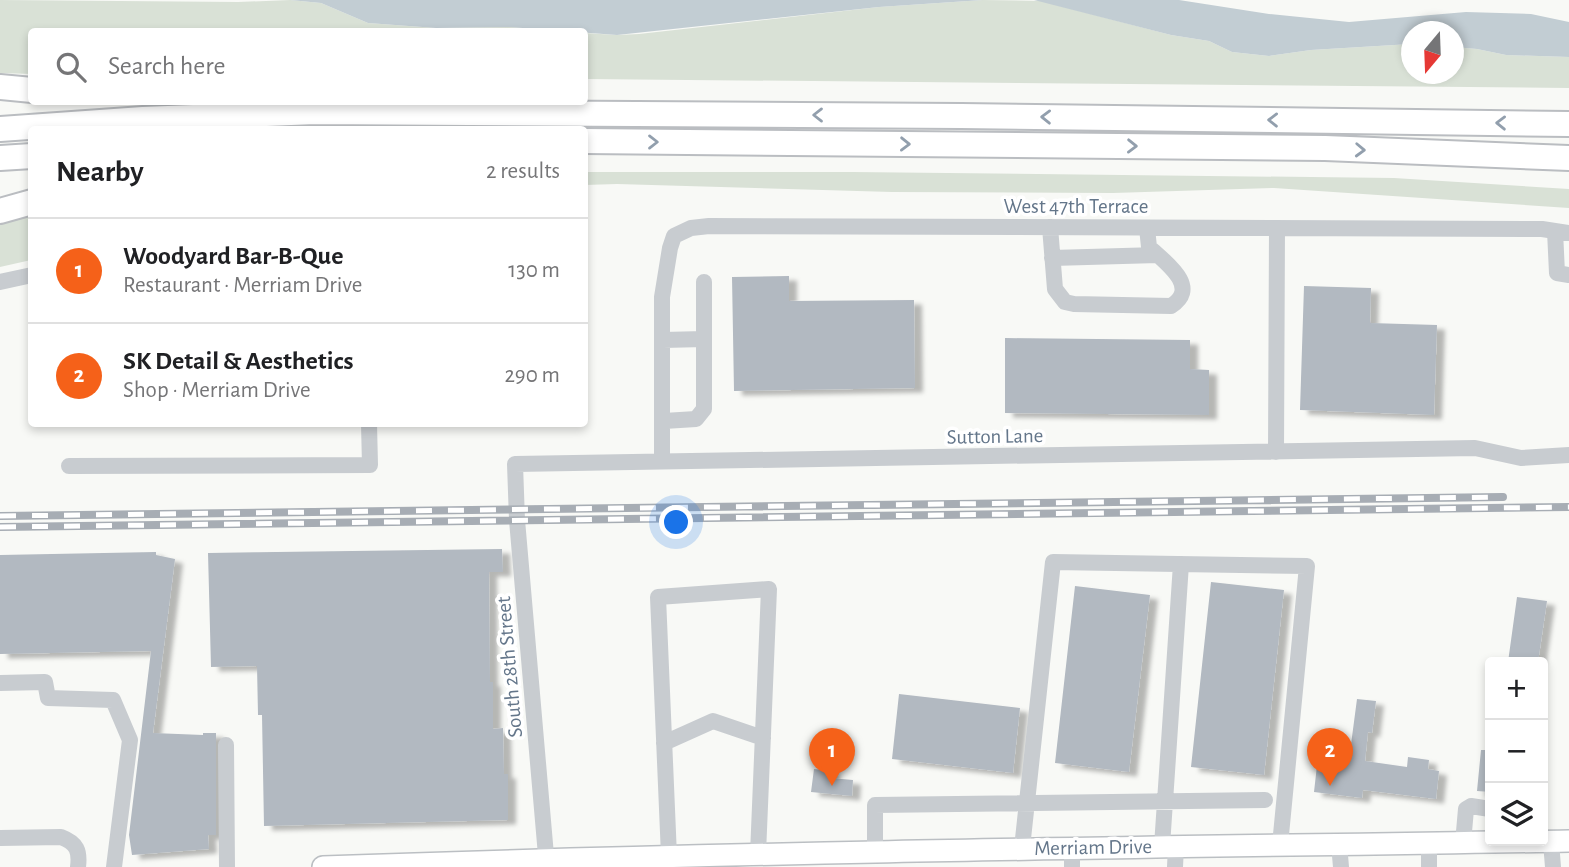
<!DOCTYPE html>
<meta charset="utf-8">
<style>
:root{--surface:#fff;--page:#f2f2f2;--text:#202124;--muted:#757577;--line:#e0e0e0;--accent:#f56119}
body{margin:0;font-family:"Alegreya Sans",sans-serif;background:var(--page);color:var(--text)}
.controls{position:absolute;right:21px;bottom:21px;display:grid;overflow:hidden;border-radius:7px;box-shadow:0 4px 10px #0003}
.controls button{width:63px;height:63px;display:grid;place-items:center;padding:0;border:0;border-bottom:2px solid var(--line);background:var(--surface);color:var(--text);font:35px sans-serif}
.compass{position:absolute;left:1401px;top:21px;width:63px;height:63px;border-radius:50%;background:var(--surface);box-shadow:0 4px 10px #0003;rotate:199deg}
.you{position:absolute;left:677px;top:523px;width:24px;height:24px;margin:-18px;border:5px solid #fff;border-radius:50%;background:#1a73e8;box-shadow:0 0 0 10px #1a73e833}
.badge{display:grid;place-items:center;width:46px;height:46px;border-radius:50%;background:var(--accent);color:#fff;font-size:23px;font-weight:700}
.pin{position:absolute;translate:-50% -58px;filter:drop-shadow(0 2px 4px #0008)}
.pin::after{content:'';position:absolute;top:37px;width:24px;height:21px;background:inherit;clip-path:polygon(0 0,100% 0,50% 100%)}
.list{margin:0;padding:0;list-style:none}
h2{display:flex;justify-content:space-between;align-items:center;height:91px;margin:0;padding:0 28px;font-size:30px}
h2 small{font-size:23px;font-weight:400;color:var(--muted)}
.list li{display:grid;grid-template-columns:46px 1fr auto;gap:21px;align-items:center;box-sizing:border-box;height:105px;padding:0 28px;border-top:2px solid var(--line)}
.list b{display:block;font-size:26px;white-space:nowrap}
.list p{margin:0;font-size:23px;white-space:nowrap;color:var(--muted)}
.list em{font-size:23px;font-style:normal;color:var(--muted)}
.icon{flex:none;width:38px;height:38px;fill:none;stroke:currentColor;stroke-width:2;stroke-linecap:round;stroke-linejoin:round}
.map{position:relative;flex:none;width:1569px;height:867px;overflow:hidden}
.search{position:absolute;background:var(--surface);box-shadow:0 4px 10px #0003;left:28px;top:28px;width:560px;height:77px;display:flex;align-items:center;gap:18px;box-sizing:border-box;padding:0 24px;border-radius:7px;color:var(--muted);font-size:26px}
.panel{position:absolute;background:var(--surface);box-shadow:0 4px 10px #0003;left:28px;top:126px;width:560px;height:301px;border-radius:7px}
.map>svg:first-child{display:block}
.green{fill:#d9e1d6}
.water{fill:#c2cdd3}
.building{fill:#b2b9c1;filter:url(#shadow)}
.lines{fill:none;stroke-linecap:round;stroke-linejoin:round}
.major-casing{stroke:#bbbfc3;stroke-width:24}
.highway-casing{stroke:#babdc1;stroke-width:28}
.minor{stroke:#c8ccd0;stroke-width:16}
.major{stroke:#fff;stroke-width:21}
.highway{stroke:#fff;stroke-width:24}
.rail-casing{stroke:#a7adb4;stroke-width:8}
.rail{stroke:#fff;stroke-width:5;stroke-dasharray:16;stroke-linecap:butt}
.oneway{stroke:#929fad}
.labels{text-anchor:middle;stroke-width:7;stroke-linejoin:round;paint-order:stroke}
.street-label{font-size:21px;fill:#64768a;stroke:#fff}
</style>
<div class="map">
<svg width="1569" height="867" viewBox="0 0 1569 867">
<defs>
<filter id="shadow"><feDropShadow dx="8" dy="4.5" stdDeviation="2" flood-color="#0004"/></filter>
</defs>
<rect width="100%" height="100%" fill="#f8f9f6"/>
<!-- green -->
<path class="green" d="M0,0L238,2L290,0L321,3L368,23L436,28L509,27L563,31L32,32L31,74L0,73Z
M983,0L1041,1L1171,35L1209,41L1232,52L1269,56L1311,50L1411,44L1412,74H1454V47L1477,49L1506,55L1569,57V88L585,79L584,33L617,35L639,34L879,7Z
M585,172H853L1394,178L1569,189V208L1274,188L1113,193L892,192L617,184L585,185Z
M31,215V260L0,267V224Z"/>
<!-- water -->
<path class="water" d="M290,0H983L879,7L617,35L509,27L436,28L368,23L321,3Z
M1034,0H1179L1269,14L1349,22L1466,12L1531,14L1569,22V57L1506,55L1477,49L1454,47V32H1412L1411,44L1311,50L1269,56L1232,52L1209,41L1171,35Z"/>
<!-- building -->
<path class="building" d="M789,276V301L914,300L915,388L734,391L732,277Z
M1304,286L1371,288L1370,323L1437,325L1434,415L1300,410Z
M1005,338L1190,340V369L1209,370V415L1005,413Z
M502,549L503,572H489L490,682H493V729L503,728L504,774H508V820L264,826L262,715H258L257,666L211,667L208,553Z
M156,552V555L175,559L153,733L203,735V733H216V835H208L209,849L132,855L129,835L151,651L0,654V555Z
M1211,582L1284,590L1264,775L1191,767Z
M1075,586L1150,595L1129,772L1055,763Z
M1517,597L1547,601L1538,662H1508Z
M899,694L1020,708L1013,773L892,759Z
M1357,699L1376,701L1372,733L1368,732L1365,761L1407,767L1408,757L1429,760L1428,769L1439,771L1436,799L1363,790L1362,798L1314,792L1319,748L1350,752Z
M1481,750H1490V792L1477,791Z
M814,769L832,771L831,778L853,780L852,796L811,792Z"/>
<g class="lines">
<!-- major casing -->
<g class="major-casing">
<path id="major" d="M323,867C738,852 1154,847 1569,841"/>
</g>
<!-- highway casing -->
<g class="highway-casing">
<path id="highway" d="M0,87L32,90
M0,129L143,119L315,112L961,116L1569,124
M584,141L1325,148L1569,158
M0,158L32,156
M0,211L32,202"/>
</g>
<!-- minor -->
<path class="minor" d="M1050,227L1055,289L1065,302L1074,304L1171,306C1201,287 1165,262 1149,247L1147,228
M1555,231L1557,273L1569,275
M1052,258L1158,255
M0,282L32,275
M663,340L704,339
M664,421L696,419L704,409V282
M1276,452L1277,228
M662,460V297L670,248L674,236L691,228L709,226L1542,229L1569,233
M69,466L370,465L369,424
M0,683L45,682L48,698L113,700L130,740L114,867
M664,743L713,721L763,738
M226,745L227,867
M0,838L61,837C77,843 80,851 78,867
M1551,842L1553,867
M1429,843V867
M1463,843L1466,809L1471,806L1490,809
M1339,844L1341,867
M1162,846L1181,564
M1022,848L1053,562L1307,566L1280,845
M875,852V805L1265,800
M669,856L658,597L769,589L758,854
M547,867L517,520L515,464L1475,448L1521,458L1569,455
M1072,867V848
M1175,867L1176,846"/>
<!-- major -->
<use href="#major" class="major"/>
<!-- highway -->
<use href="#highway" class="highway"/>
<!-- rail casing -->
<g class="rail-casing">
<path id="rail" d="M0,516L1503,497
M0,527L1569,507"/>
</g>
<!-- rail -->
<use href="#rail" class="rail"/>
</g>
<!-- one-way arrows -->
<defs><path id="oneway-chevron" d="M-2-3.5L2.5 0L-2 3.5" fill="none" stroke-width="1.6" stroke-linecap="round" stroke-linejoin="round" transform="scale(1.75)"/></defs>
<g class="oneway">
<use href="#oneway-chevron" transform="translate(818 115) rotate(-180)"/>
<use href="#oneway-chevron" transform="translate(1046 117) rotate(-179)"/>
<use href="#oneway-chevron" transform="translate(1273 120) rotate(-179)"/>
<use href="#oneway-chevron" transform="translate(1501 123) rotate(-179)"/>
<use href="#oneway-chevron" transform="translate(653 142)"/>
<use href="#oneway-chevron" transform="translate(905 144) rotate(1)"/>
<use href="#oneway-chevron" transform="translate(1132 146) rotate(1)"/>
<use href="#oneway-chevron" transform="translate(1360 150) rotate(2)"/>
</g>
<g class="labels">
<!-- street labels -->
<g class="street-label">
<text x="1076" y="213">West 47th Terrace</text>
<text transform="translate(995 436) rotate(-1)" y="7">Sutton Lane</text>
<text transform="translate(509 667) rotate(-95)" y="7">South 28th Street</text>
<text transform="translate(1093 847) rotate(-1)" y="7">Merriam Drive</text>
</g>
</g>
</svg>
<div class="controls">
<button>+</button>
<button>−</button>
<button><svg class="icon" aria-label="layers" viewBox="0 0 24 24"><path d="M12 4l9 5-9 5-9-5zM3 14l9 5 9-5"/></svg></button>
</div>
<svg class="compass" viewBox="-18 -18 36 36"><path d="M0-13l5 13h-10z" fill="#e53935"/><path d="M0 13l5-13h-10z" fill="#757577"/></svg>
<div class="you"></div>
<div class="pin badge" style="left:832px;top:786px">1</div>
<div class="pin badge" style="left:1330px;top:786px">2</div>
<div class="search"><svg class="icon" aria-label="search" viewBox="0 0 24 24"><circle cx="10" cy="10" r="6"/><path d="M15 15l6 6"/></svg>Search here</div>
<section class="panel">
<h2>Nearby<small>2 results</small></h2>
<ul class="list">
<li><span class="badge">1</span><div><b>Woodyard Bar-B-Que</b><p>Restaurant · Merriam Drive</p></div><em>130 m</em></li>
<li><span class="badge">2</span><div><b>SK Detail &amp; Aesthetics</b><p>Shop · Merriam Drive</p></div><em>290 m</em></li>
</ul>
</section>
</div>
